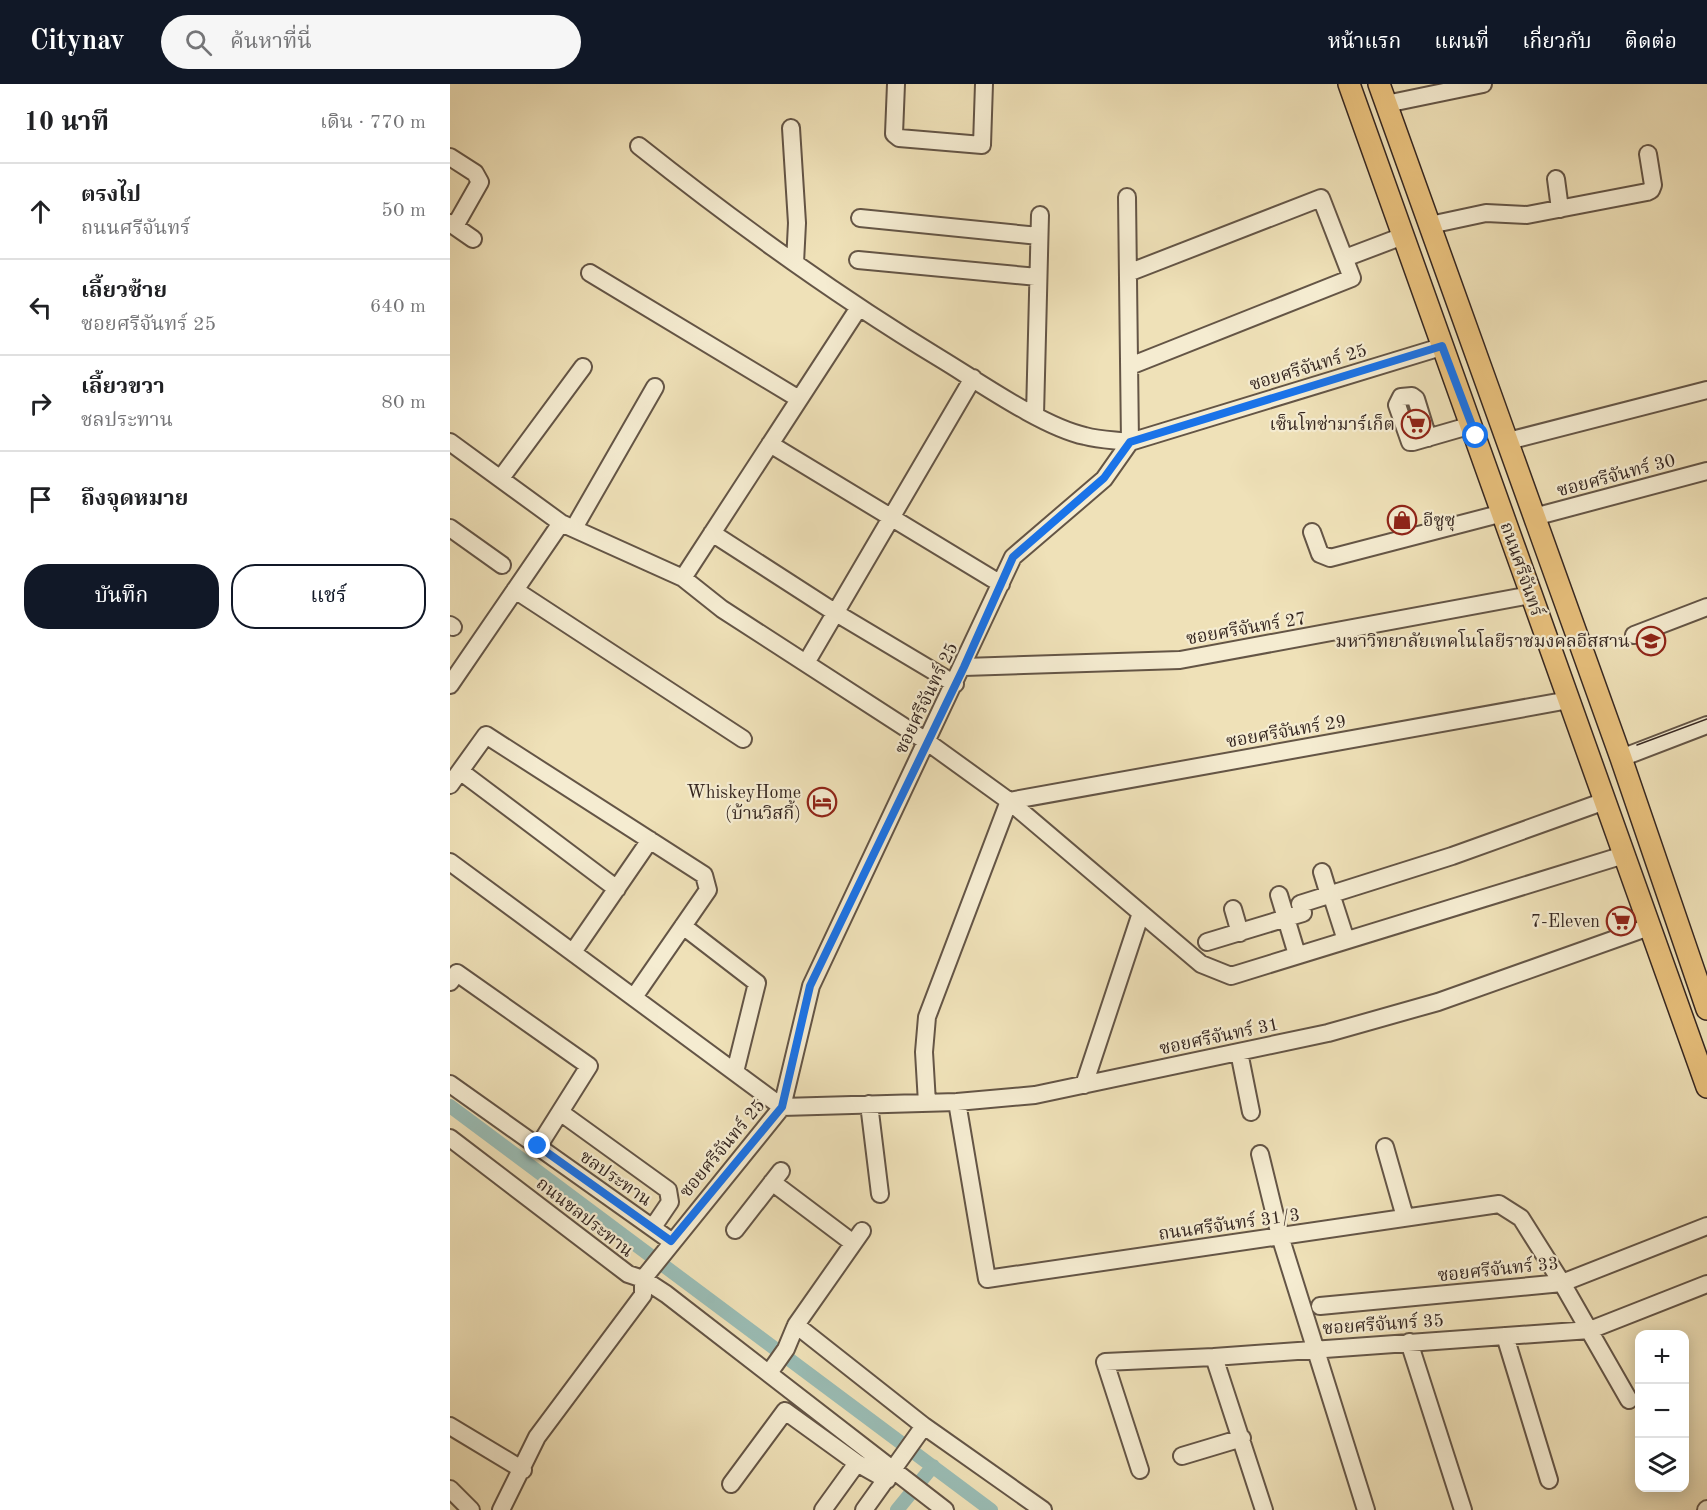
<!DOCTYPE html>
<html lang="th">
<meta charset="utf-8">
<style>
:root{--surface:#fff;--page:#f6f6f6;--text:#202124;--muted:#757577;--line:#e0e0e0;--accent:#111827}
body{margin:0;font-family:"Old Standard TT","Noto Serif Thai",serif;background:var(--page);color:var(--text)}
.controls{position:absolute;right:18px;bottom:18px;display:grid;overflow:hidden;border-radius:12px;box-shadow:0 3px 15px #0003}
.controls button{width:54px;height:54px;display:grid;place-items:center;padding:0;border:0;border-bottom:2px solid var(--line);background:var(--surface);color:var(--text);font:30px sans-serif}
.stop{position:absolute;width:18px;height:18px;margin:-14px;border:4px solid #1a73e8;border-radius:50%;background:#fff}
.stop.end{background:#1a73e8;border-color:#fff;box-shadow:0 2px 6px #0008}
.list{margin:0;padding:0;list-style:none}
h2{display:flex;justify-content:space-between;align-items:center;height:78px;margin:0;padding:0 24px;font-size:26px}
h2 small{font-size:20px;font-weight:400;color:var(--muted)}
.list li{display:grid;grid-template-columns:39px 1fr auto;gap:18px;align-items:center;box-sizing:border-box;height:96px;padding:0 24px;border-top:2px solid var(--line)}
.list b{display:block;font-size:22px;white-space:nowrap}
.list p{margin:0;font-size:20px;white-space:nowrap;color:var(--muted)}
.list em{font-size:20px;font-style:normal;color:var(--muted)}
.actions{display:flex;gap:12px;padding:18px 24px}
.actions a{flex:1;padding:14px 0;border:2px solid var(--accent);border-radius:24px;text-align:center;font-size:21px;color:var(--accent)}
.actions .main{background:var(--accent);color:#fff}
.icon{flex:none;width:33px;height:33px;fill:none;stroke:currentColor;stroke-width:2;stroke-linecap:round;stroke-linejoin:round}
.map{position:relative;flex:none;width:1257px;height:1426px;overflow:hidden}
header{display:flex;align-items:center;gap:36px;box-sizing:border-box;height:84px;padding:0 30px;background:var(--accent);color:#fff}
header strong{font-size:28px}
nav{display:flex;gap:33px;margin-inline-start:auto;font-size:21px}
.search{width:420px;height:54px;background:var(--page);display:flex;align-items:center;gap:15px;box-sizing:border-box;padding:0 21px;border-radius:33px;color:var(--muted);font-size:22px}
main{display:flex}
aside{flex:1;background:var(--surface)}
.map>svg:first-child{display:block}
.lines{fill:none;stroke-linecap:round;stroke-linejoin:round}
.canal{stroke:#9abcb4;stroke-width:14}
.minor-casing{stroke:#645546;stroke-width:20}
.major-casing{stroke:#352620;stroke-width:24}
.minor{stroke:#f5ecd1;stroke-width:16}
.major{stroke:#e8c07c;stroke-width:21}
.tram{stroke:#352620;stroke-width:1.5}
.route{stroke:#1a73e8;stroke-width:8}
.labels{text-anchor:middle;stroke-width:4.5;stroke-linejoin:round;paint-order:stroke}
.street-label{font-size:18px;fill:#352620;stroke:#f5ecd1}
.poi-label{font-size:18px;fill:#352620;stroke:#f5ecd1;text-anchor:end}
</style>
<header>
<strong>Citynav</strong>
<div class="search"><svg class="icon" aria-label="search" viewBox="0 0 24 24"><circle cx="10" cy="10" r="6"/><path d="M15 15l6 6"/></svg>ค้นหาที่นี่</div>
<nav><a>หน้าแรก</a><a>แผนที่</a><a>เกี่ยวกับ</a><a>ติดต่อ</a></nav>
</header>
<main>
<aside>
<h2>10 นาที<small>เดิน · 770 m</small></h2>
<ul class="list">
<li><svg class="icon" aria-label="ahead" viewBox="0 0 24 24"><path d="M12 20V5M6 11l6-6 6 6"/></svg><div><b>ตรงไป</b><p>ถนนศรีจันทร์</p></div><em>50 m</em></li>
<li><svg class="icon" aria-label="left" viewBox="0 0 24 24"><path d="M17 20v-9H6M10 6l-5 5 5 5"/></svg><div><b>เลี้ยวซ้าย</b><p>ซอยศรีจันทร์ 25</p></div><em>640 m</em></li>
<li><svg class="icon" aria-label="right" viewBox="0 0 24 24"><path d="M7 20v-9h11M14 6l5 5-5 5"/></svg><div><b>เลี้ยวขวา</b><p>ชลประทาน</p></div><em>80 m</em></li>
<li><svg class="icon" aria-label="arrive" viewBox="0 0 24 24"><path d="M6 21V4h12l-3 4 3 4H6"/></svg><div><b>ถึงจุดหมาย</b></div></li>
</ul>
<div class="actions"><a class="main">บันทึก</a><a>แชร์</a></div>
</aside>
<div class="map">
<svg width="1257" height="1426" viewBox="0 0 1257 1426">
<rect width="100%" height="100%" fill="#efe1b8"/>
<filter id="stains"><feTurbulence type="fractalNoise" baseFrequency=".00333" numOctaves="4"/><feColorMatrix values="0 0 0 0 .2 0 0 0 0 .09 0 0 0 0 .02 0 0 0 .5 -.17"/></filter>
<radialGradient id="worn" r=".72"><stop offset=".6" stop-color="#630" stop-opacity="0"/><stop offset="1" stop-color="#630" stop-opacity=".3"/></radialGradient>
<g class="lines">
<!-- canal -->
<path class="canal" d="M0,1022L541,1426
M447,1426L483,1382"/>
<!-- minor casing -->
<g class="minor-casing">
<path id="minor" d="M446,0L444,50L449,54L532,61L534,0
M936,20L1033,0
M341,44L347,139L345,179
M189,62C286,139 385,211 491,275C529,298 593,343 635,352C649,356 665,356 680,358L677,113
M0,73L25,89L30,98L5,142
M1106,95L1110,125
M410,134L589,152
M0,139L23,155
M980,141L1036,129L1077,131L1197,108L1201,106L1203,101L1198,70
M895,174L953,152
M408,176L588,193
M140,189L349,315
M678,189L871,114L902,194L680,282
M585,331L590,131
M978,354L966,315L962,312L951,313L947,321L960,358H963L1022,341
M1058,357L1257,306
M0,358L111,439L233,494L272,525L476,657L559,717L751,880L781,892L1174,771
M320,360L551,500
M51,394L133,283
M1084,433L1257,387
M0,444L52,481
M124,444L205,303
M862,448L870,470L880,474L1053,429
M262,449L386,529L505,600
M233,494L408,225
M65,506L293,655
M0,541L3,543
M1184,551L1257,523
M356,579L523,294
M514,583L730,576L1081,511
M0,601L111,439
M1171,674L1257,641
M10,687L167,805
M0,701L36,651L254,791L258,806L184,913
M0,778L332,1023L507,1018L585,1011L878,949L988,918L1199,843
M872,788L879,811
M829,811L845,864
M884,819L894,850
M783,825L790,849
M233,842L307,899L285,988
M757,858L853,829L850,820L1002,772L1155,717
M123,868L200,756
M0,898L7,889L139,982L88,1063
M789,968L801,1028
M0,1000L221,1157
M634,1001L691,829
M507,1018L537,1195L1049,1120L1071,1134L1112,1199L1179,1316
M477,1019L474,968L477,933L559,717L1119,616
M419,1020L430,1110
M110,1028L218,1106L220,1118L203,1143
M0,1054L178,1190L193,1195L216,1210L495,1426
M935,1063L955,1133
M810,1070L830,1152L916,1426
M322,1098L403,1159
M285,1146L331,1087
M193,1195L332,1023L361,902L563,473L654,395L680,358L991,263
M870,1222L1112,1199L1257,1142
M346,1241L412,1147
M1055,1252L1099,1396
M959,1258L1013,1426
M319,1289L336,1265L346,1241L474,1342
M0,1342L73,1386
M732,1372L792,1354
M690,1386L655,1278L764,1273
M281,1400L335,1327L407,1379
M0,1405L21,1426
M51,1426L87,1353L193,1211V1195
M373,1426L407,1379L437,1396
M414,1426L474,1342L593,1426
M814,1426L764,1273L1140,1246L1257,1200
M1256,1426L1257,1425"/>
</g>
<!-- major casing -->
<g class="major-casing">
<path id="major" d="M899,0L1257,1003
M929,0L1171,674L1257,925"/>
</g>
<!-- minor -->
<use href="#minor" class="minor"/>
<!-- major -->
<use href="#major" class="major"/>
<!-- tram -->
<path class="tram" d="M1187,661L1257,635"/>
</g>
<g class="lines">
<!-- route -->
<path class="route" d="M88,1062L221,1157L332,1023L360,902L514,583L563,473L654,394L680,358L992,262L1026,352"/>
</g>
<!-- icons -->
<defs>
<g id="supermarket-ring" transform="scale(1.5)"><circle r="9.5" fill="#f5ecd1" stroke="#8f2418" stroke-width="1.5"/><path d="M-6-5.5h2.5l.6 2H6L4.5 2H-2.5L-4.4-4H-6ZM-1.5 3.2a1.3 1.3 0 1 0 .1 0ZM3 3.2a1.3 1.3 0 1 0 .1 0Z" fill="#8f2418"/></g>
<g id="shop-ring" transform="scale(1.5)"><circle r="9.5" fill="#f5ecd1" stroke="#8f2418" stroke-width="1.5"/><path d="M-5-2.5h2.3a2.7 3.5 0 0 1 5.4 0H5L5.5 6h-11ZM-1.5-2.5h3a1.5 2.3 0 0 0-3 0Z" fill="#8f2418"/></g>
<g id="university-ring" transform="scale(1.5)"><circle r="9.5" fill="#f5ecd1" stroke="#8f2418" stroke-width="1.5"/><path d="M0-5L7-2L0 1L-7-2ZM-4 1L0 2.5L4 1V4Q0 6-4 4Z" fill="#8f2418"/></g>
<g id="hotel-ring" transform="scale(1.5)"><circle r="9.5" fill="#f5ecd1" stroke="#8f2418" stroke-width="1.5"/><path d="M-6-4.5h1.5V1H6V5H4.5V3h-9V5H-6ZM-4 0a1.8 1.8 0 1 1 3.6 0ZM.5 0V-2.5h3Q6-2.5 6 0Z" fill="#8f2418"/></g>
</defs>
<g fill-rule="evenodd">
<use href="#supermarket-ring" x="966" y="340"/>
<use href="#shop-ring" x="952" y="436"/>
<use href="#university-ring" x="1201" y="557"/>
<use href="#hotel-ring" x="372" y="718"/>
<use href="#supermarket-ring" x="1171" y="837"/>
</g>
<g class="labels">
<!-- street labels -->
<g class="street-label">
<text transform="translate(858 283) rotate(-17)" y="6">ซอยศรีจันทร์ 25</text>
<text transform="translate(1166 391) rotate(-15)" y="6">ซอยศรีจันทร์ 30</text>
<text transform="translate(1072 485) rotate(71)" y="6">ถนนศรีจันทร์</text>
<text transform="translate(796 544) rotate(-10)" y="6">ซอยศรีจันทร์ 27</text>
<text transform="translate(476 614) rotate(-64)" y="6">ซอยศรีจันทร์ 25</text>
<text transform="translate(836 647) rotate(-10)" y="6">ซอยศรีจันทร์ 29</text>
<text transform="translate(769 952) rotate(-12)" y="6">ซอยศรีจันทร์ 31</text>
<text transform="translate(272 1064) rotate(-50)" y="6">ซอยศรีจันทร์ 25</text>
<text transform="translate(166 1094) rotate(35)" y="6">ชลประทาน</text>
<text transform="translate(135 1133) rotate(38)" y="6">ถนนชลประทาน</text>
<text transform="translate(779 1140) rotate(-8)" y="6">ถนนศรีจันทร์ 31/3</text>
<text transform="translate(1048 1185) rotate(-6)" y="6">ซอยศรีจันทร์ 33</text>
<text transform="translate(933 1240) rotate(-4)" y="6">ซอยศรีจันทร์ 35</text>
</g>
<!-- poi labels -->
<g class="poi-label">
<text x="945" y="346">เซ็นโทซ่ามาร์เก็ต</text>
<text x="973" y="442" text-anchor="start">อีซูซุ</text>
<text x="1180" y="563">มหาวิทยาลัยเทคโนโลยีราชมงคลอีสสาน</text>
<text x="351" y="714">WhiskeyHome<tspan x="351" dy="21">(บ้านวิสกี้)</tspan></text>
<text x="1150" y="843">7-Eleven</text>
</g>
</g>
<rect width="100%" height="100%" filter="url(#stains)"/>
<rect width="100%" height="100%" fill="url(#worn)"/>
</svg>
<div class="controls">
<button>+</button>
<button>−</button>
<button><svg class="icon" aria-label="layers" viewBox="0 0 24 24"><path d="M12 4l9 5-9 5-9-5zM3 14l9 5 9-5"/></svg></button>
</div>
<div class="stop" style="left:1026px;top:352px"></div>
<div class="stop end" style="left:88px;top:1062px"></div>
</div>
</main>
